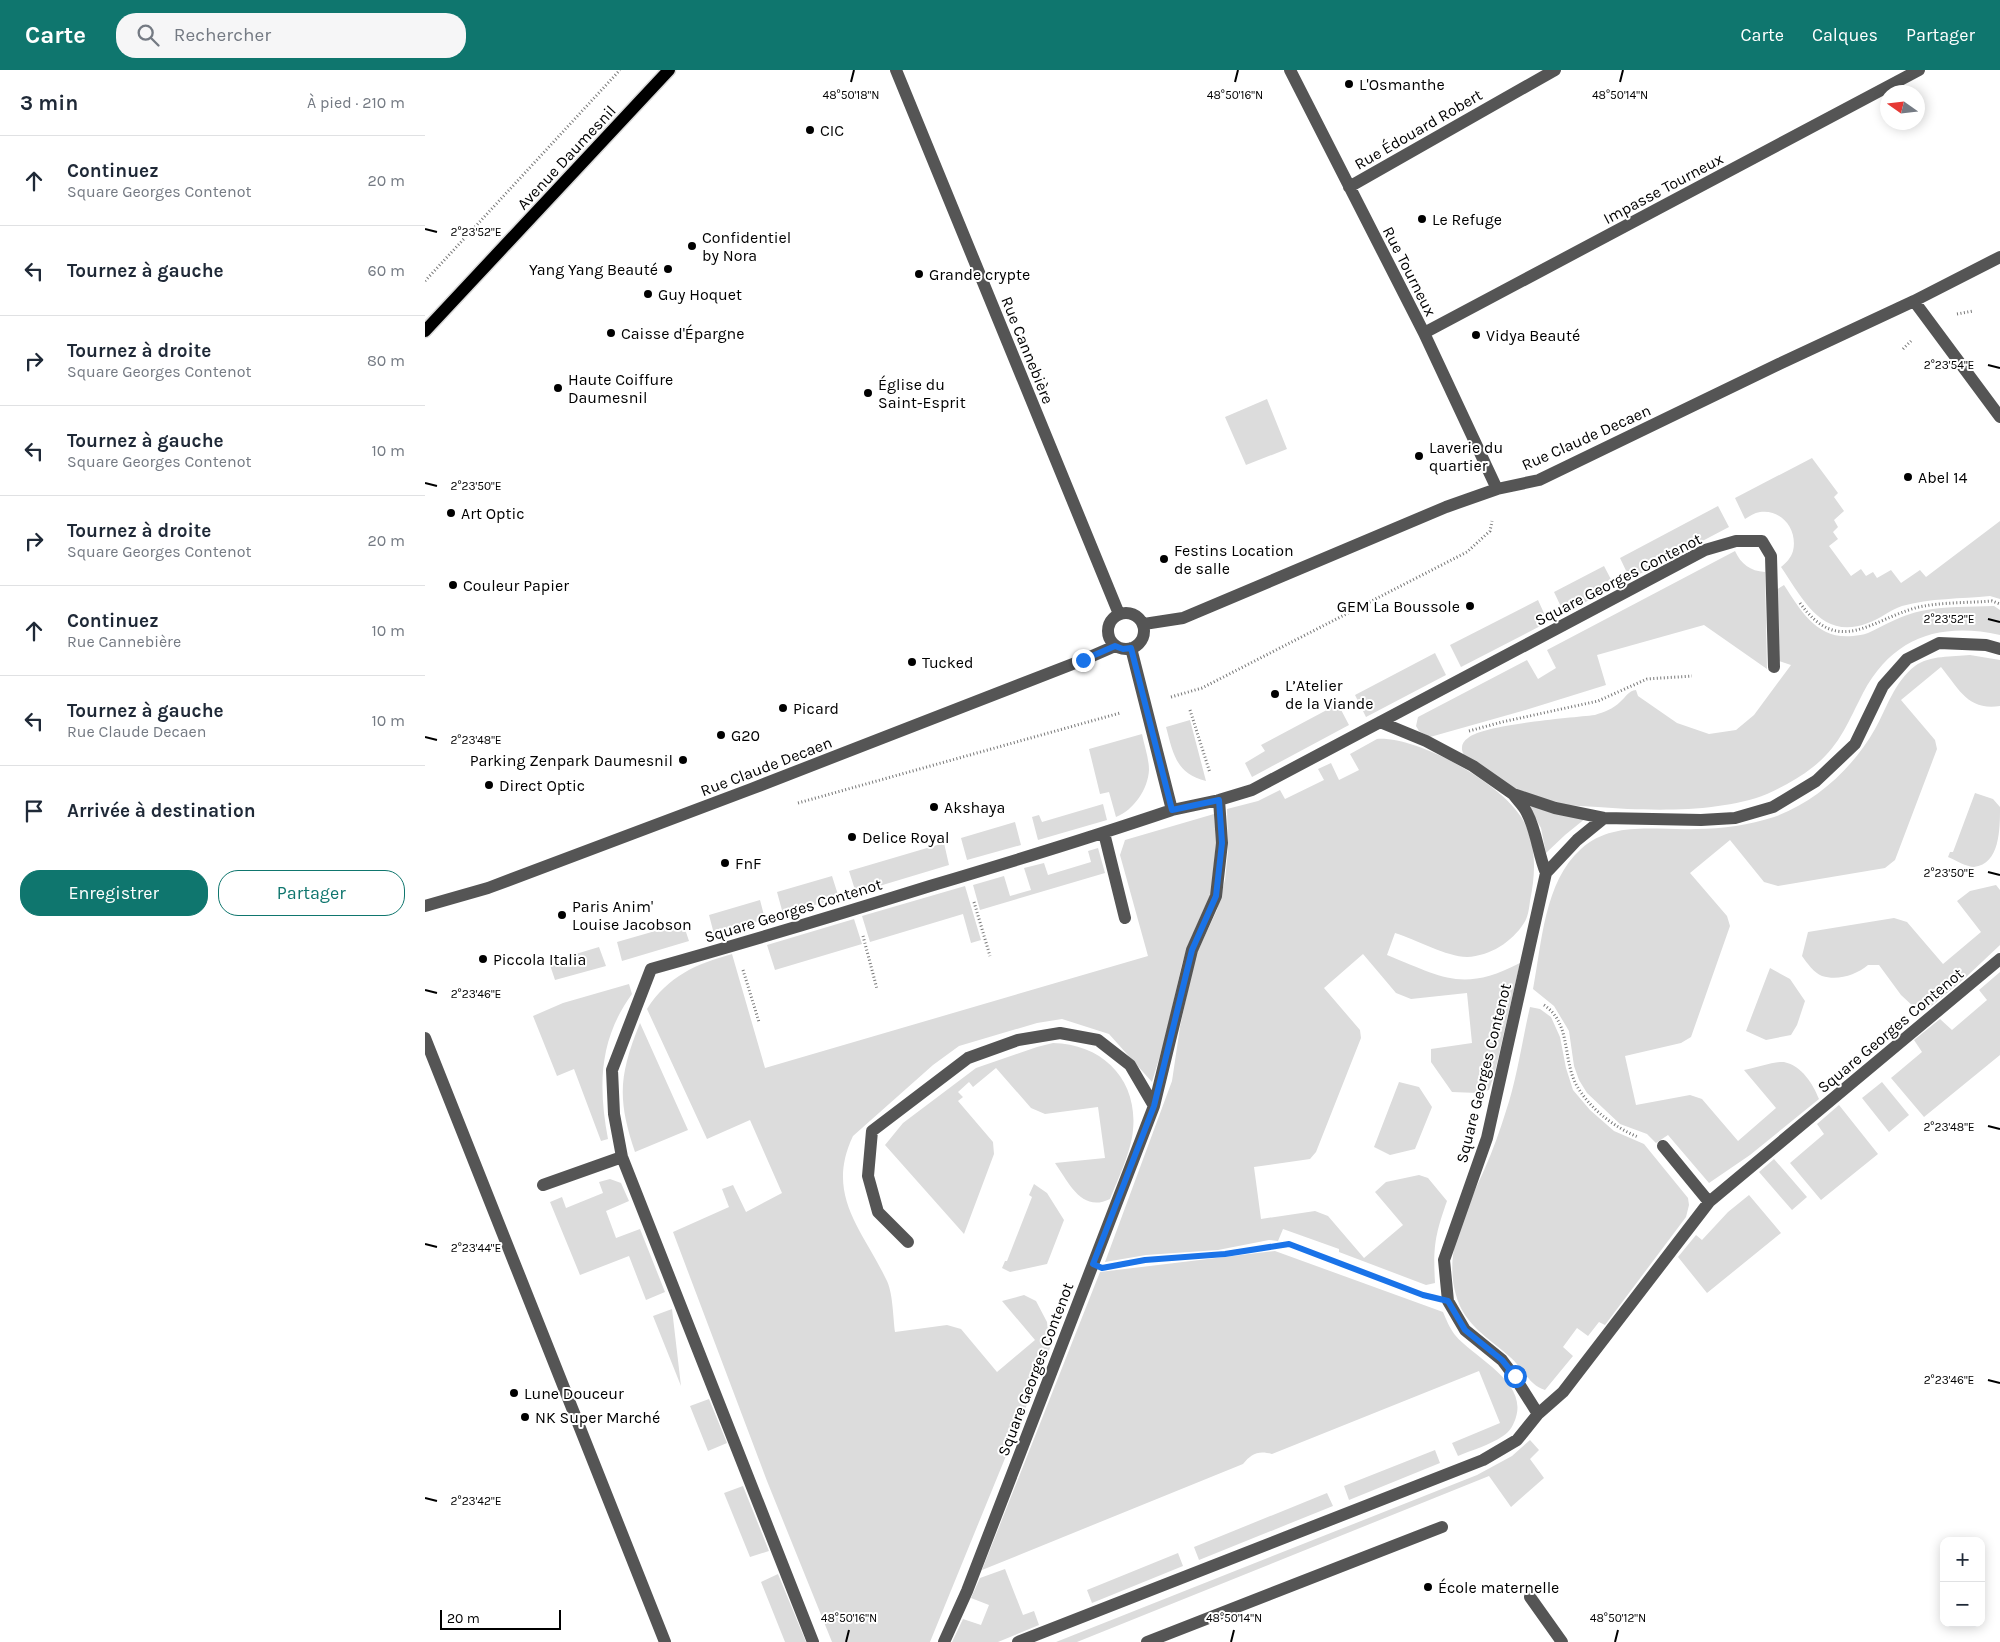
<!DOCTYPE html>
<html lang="fr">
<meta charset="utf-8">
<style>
:root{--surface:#fff;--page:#f6f6f7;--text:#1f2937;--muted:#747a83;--line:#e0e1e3;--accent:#0f766e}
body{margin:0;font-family:Karla,sans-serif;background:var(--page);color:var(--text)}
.controls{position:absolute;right:15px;bottom:15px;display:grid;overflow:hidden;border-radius:10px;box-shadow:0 2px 12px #0003}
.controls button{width:45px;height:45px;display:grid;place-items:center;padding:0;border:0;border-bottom:1px solid var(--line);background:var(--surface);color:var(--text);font:25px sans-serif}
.compass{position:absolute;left:1455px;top:15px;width:45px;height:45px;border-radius:50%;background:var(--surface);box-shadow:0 2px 12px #0003;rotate:284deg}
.scale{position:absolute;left:15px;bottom:12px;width:121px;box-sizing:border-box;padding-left:5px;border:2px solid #000;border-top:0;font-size:14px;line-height:18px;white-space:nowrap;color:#000;-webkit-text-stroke:4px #fff;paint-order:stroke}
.stop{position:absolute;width:15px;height:15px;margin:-11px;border:4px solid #1a73e8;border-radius:50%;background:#fff}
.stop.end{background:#1a73e8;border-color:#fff;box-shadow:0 1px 5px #0008}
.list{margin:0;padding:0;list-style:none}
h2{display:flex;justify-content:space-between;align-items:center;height:65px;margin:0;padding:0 20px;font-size:21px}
h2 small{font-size:16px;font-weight:400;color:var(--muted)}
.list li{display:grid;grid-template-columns:32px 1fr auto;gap:15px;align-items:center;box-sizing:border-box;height:90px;padding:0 20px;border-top:1px solid var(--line)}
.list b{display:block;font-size:19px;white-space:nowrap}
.list p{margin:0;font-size:16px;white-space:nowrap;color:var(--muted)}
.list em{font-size:16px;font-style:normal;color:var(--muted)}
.actions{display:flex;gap:10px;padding:15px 20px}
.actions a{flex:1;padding:11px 0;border:1px solid var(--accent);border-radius:20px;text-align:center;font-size:18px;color:var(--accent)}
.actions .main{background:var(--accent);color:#fff}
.icon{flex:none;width:28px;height:28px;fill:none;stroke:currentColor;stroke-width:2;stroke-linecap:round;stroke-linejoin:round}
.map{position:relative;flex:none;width:1575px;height:1572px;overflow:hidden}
header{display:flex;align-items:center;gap:30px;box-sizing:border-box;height:70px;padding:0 25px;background:var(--accent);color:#fff}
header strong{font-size:24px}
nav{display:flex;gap:28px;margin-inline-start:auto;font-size:18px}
.search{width:350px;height:45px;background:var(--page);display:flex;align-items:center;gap:12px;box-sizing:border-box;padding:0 18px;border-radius:20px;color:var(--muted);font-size:19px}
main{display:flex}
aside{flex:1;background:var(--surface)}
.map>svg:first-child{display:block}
.green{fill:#dcdcdc}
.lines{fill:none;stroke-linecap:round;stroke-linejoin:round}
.major-casing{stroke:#dbdbdb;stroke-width:15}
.path{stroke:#777;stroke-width:3;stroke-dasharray:1 2.5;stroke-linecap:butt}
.minor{stroke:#555;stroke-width:12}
.major{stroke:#000;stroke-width:12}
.route{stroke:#1a73e8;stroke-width:6}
.ticks{fill:none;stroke:#000;stroke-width:2}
.poi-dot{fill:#000;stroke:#fff;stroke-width:2}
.labels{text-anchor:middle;stroke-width:4;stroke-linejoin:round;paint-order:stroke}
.poi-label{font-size:16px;fill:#000;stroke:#fff;text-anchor:start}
.street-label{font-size:16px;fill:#000;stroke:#fff}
.ticks-label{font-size:12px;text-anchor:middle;fill:#000;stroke:#fff;stroke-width:4;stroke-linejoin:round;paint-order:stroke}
</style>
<header>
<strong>Carte</strong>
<div class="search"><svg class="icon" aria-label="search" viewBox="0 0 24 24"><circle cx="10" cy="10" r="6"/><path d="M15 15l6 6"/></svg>Rechercher</div>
<nav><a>Carte</a><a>Calques</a><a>Partager</a></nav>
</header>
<main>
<aside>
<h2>3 min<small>À pied · 210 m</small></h2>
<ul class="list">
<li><svg class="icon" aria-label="ahead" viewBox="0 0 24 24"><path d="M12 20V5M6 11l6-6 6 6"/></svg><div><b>Continuez</b><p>Square Georges Contenot</p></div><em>20 m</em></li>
<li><svg class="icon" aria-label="left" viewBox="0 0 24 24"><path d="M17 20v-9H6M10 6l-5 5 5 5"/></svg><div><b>Tournez à gauche</b></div><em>60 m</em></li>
<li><svg class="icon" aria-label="right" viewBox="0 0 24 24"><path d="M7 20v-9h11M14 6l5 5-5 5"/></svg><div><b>Tournez à droite</b><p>Square Georges Contenot</p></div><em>80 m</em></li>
<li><svg class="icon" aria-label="left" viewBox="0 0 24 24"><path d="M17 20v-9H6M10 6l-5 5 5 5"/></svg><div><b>Tournez à gauche</b><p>Square Georges Contenot</p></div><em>10 m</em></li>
<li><svg class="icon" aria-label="right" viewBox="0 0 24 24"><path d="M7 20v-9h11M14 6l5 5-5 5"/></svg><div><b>Tournez à droite</b><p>Square Georges Contenot</p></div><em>20 m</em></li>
<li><svg class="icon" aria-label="ahead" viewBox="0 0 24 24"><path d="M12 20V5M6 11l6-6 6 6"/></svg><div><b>Continuez</b><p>Rue Cannebière</p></div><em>10 m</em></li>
<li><svg class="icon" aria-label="left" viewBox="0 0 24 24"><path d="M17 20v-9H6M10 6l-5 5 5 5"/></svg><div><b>Tournez à gauche</b><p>Rue Claude Decaen</p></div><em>10 m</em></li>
<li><svg class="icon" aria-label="arrive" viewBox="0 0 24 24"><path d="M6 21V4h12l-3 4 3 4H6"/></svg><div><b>Arrivée à destination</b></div></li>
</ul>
<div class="actions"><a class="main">Enregistrer</a><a>Partager</a></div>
</aside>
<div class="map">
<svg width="1575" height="1572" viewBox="0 0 1575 1572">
<rect width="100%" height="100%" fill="#fff"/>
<!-- green -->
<path class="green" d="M842,329L862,379L821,395L800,347Z
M1387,388L1413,423L1409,427L1419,441L1409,450L1413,457L1408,462L1413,469L1404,476L1426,506L1436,499L1441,506L1448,502L1452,508L1466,500L1476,513L1495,500L1501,507L1575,451V529L1565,526C1536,529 1505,528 1477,536C1465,540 1455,549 1443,553C1397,571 1378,529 1356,497C1361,493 1366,488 1368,481C1373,460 1357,439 1335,442C1329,443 1325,446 1320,449L1310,428Z
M1293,436L1304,457L1205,509L1195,488Z
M1310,481C1316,494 1325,501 1340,502L1342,599L1279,555L1172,585L1181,615L1097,641L1005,667L994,661L991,656L993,647L1102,590L1113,609L1131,598L1122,580Z
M1179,496L1190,517L1139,543L1129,522Z
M1359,515C1376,541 1392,570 1428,566C1433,565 1438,565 1443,563C1460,555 1477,545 1496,541C1518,536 1546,537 1569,536L1575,540V565C1515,552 1468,567 1438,623C1423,652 1415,676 1388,697C1374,708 1358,717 1342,724C1295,743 1224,741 1173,737C1161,736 1148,736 1136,734C1125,732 1113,728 1103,725C1083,718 1057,696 1039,685C1035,678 1037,672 1043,668C1059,654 1145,648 1170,645C1179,642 1188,639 1195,632C1201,627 1203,621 1211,620L1213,626L1252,653L1284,664L1311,660L1329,645L1366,595L1354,591L1351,520Z
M1113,530L1123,552L1036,597L1025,575Z
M1010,583L1021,605L941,647L930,625Z
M1545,585L1575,590V636C1543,641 1534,619 1516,597L1476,630L1510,670L1512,679L1470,790L1460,798L1353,816L1339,812L1305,770L1265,803L1302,846L1305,856L1266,967L1256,973L1200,986L1211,1035L1265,1025L1277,1029L1313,1071L1351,1038L1319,1000C1329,998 1351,991 1359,992C1377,996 1388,1014 1394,1029L1325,1085L1284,1113L1243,1065L1231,1073L1222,1064L1195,1054L1162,1023L1154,1010L1149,996L1144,961L1129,936L1108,919C1117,873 1119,812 1156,779C1188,750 1232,761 1271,759C1298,759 1324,755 1349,747C1391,732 1428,698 1450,659C1462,638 1469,612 1490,596C1505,585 1527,587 1545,585Z
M913,634L924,655L827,707L820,693L840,681L836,675Z
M765,650L781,711C751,704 748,683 741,657Z
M717,664C719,675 724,688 724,700C723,719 709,740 691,747L684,722L675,724L664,679Z
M952,669C994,666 1085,717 1101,756C1112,781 1110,806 1105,831C1104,839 1103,847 1099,853C1087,872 1065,886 1042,887C1022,887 990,869 970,863L962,885C1017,907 1037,923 1095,893L1070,1002L1064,1020L1053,1023L1027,1022L1006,992V979L1047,973L1042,923L986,929L971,923L938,884L899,918L935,960L936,968L891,1082L885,1089L829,1097L836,1149L890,1141L903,1146L939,1188L978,1155L950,1122L961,1112L994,1105L1003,1108L1022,1131C1010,1165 1008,1177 1010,1213L1001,1215L914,1182V1179L858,1159L853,1171L844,1170L793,1180L721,1185L680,1192L747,1011L755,957L770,887L792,840L800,810L803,780L802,739L833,731L855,720L860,729L899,710L893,699L906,693L914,710L934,700L925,684Z
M1550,723L1568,729L1575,737C1575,759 1575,794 1549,797C1542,797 1530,790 1523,787L1525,782H1528Z
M678,734L682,750L613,770L607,747L614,745L617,752Z
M1103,735L1161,748L1140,765L1121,783L1116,758Z
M789,744L791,773L786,823L763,875L757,894L740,969L727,1012L684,964L637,949L612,953L534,976L508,995L428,1066C400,1125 437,1159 461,1209C468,1221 468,1248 470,1262L522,1255L536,1259L572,1302L610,1270L577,1231L599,1225L611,1231L622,1252L625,1278L505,1572H407L342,1411L248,1162L304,1137L297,1119L308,1115L321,1142L357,1123L325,1050L282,1069L222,939C243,906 271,894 307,884L340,998L723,886L695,785L700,770Z
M590,752L596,775L542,790L536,768Z
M519,773L524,795L431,823L424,801Z
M673,778L680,803L555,840L548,815L579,806L585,826L606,820L599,798L619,793L623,805L666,792L663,781Z
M407,806L414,828L358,844L352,822Z
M1571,815L1575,820V875L1540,908L1505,937L1490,938L1476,925L1454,895H1443C1431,905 1413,911 1397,906C1389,903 1382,893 1377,886L1383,862L1469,848L1482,852L1518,894L1556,862L1532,831L1545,821Z
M540,816L556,870L546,873L538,844L445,872L437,846Z
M335,830L340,849L289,864L284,845Z
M429,849L437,874L350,900L342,875Z
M258,853L264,871L197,891L192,872Z
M174,877L181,896L130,910L124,892Z
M1345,898L1365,909L1380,931L1372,955L1366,965L1341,970L1321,961Z
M1575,902V985L1499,1047L1466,1008L1497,982L1489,970L1515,949L1527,960L1562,930L1554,920Z
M204,914L207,924C174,969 173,1016 183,1069L176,1071L149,999L132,1006L108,946L138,933Z
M1105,937L1115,939L1126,947L1135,967L1141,998L1148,1020L1165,1040L1189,1061L1219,1074L1263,1128L1264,1135L1261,1147L1180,1255L1174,1252L1163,1266L1152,1258L1138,1277L1148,1286L1120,1320C1104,1315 1097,1297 1085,1287C1064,1268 1039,1255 1031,1225C1018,1180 1042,1139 1060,1098C1068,1080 1075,1060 1081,1041C1092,1009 1097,971 1105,937Z
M215,953L263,1060L210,1082C192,1029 194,1005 215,953Z
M628,973C678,974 713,1010 708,1060C706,1082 693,1109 685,1129C657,1143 644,1113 630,1093L680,1088L673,1037L620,1044L606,1038L571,998L548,1017L544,1012L533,1022L538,1027L533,1031L568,1072L569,1084L539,1164L460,1075L478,1053L551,998L612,977Z
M974,1012L994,1017L1007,1037L990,1079L965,1085L949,1077Z
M1457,1012L1484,1045L1464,1062L1437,1028Z
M1414,1035L1453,1084L1396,1130L1365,1093L1399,1064L1392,1054Z
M1349,1089L1382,1127L1367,1140L1334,1102Z
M185,1109L196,1113L204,1131L181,1141L191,1168L215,1159L240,1222L221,1230L204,1186L155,1205L125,1132L137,1127L141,1138L178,1123L174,1112Z
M609,1114L622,1123L639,1150L622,1194L585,1202L577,1198L580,1191H582L607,1127L604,1125Z
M1324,1125L1356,1163L1282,1223L1253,1187L1271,1165L1277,1170L1303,1142Z
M850,1181L1018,1242C1021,1249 1025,1259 1030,1265C1049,1288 1102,1311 1091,1347C1089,1354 1085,1362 1078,1366C1065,1375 1047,1380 1033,1386L1027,1373L1075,1353L1054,1301L847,1384C833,1380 826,1384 818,1394L557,1500L675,1202Z
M247,1239L256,1316L228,1246Z
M284,1329L302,1373L283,1381L265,1336Z
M1105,1370L1114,1380L1105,1389L1119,1408L1086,1437L1064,1406L652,1572H631L1052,1405L1087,1386Z
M1010,1380L1015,1393L924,1430L919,1416Z
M318,1416L344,1481L325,1487L299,1423Z
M902,1423L908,1436L774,1490L769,1477Z
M753,1483L758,1496L667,1533L662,1520Z
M580,1499L598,1545L609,1541L614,1555L573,1572H527L538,1549L556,1555L564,1535L546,1528L555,1508Z
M353,1504L381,1572H360L336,1512Z"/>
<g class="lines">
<!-- major casing -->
<g class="major-casing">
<path id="major" d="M0,261L244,0"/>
</g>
<!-- path -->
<path class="path" d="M0,211L195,0
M1532,244L1548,241
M1478,279L1486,271
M1375,533C1414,588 1446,549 1494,537C1517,532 1543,533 1567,531L1575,534
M746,627L777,618L1042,482L1065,461L1067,451
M765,640L785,703
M1044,661L1077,652L1173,631L1222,609L1267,606
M373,733L695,643
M549,832L565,886
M438,866L452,919
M318,900L334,952
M1119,935C1147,954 1137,990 1152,1016C1165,1039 1189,1057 1213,1067
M697,1194L720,1190L800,1183L863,1174L993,1223"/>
<!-- minor -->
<path class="minor" d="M471,0L694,544
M865,0L999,263L1072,419
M924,117L1130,0
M1489,231L1575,347
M999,263L1494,0
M683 561a18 18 0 1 1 36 0a18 18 0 1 1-36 0Z
M719,554L758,548L1021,437L1072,419L1114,410L1354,294L1489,231L1575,187
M955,652L1001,671L1048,696L1088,724L1130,738L1179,748L1276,750L1310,748L1348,737L1391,711L1430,674L1458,616L1482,589L1514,573L1561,575L1575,579
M1088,724C1092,730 1099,736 1102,743C1112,762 1113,784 1121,803
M747,740L794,730L827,720L1280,480L1311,471H1337L1346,486L1349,597
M679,763L700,848
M0,836L63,818L326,719L658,590L690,576
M0,968L240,1572
M118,1115L197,1087
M1284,1132L1575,889
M483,1172L453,1142L443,1106L447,1061L543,988L593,970L635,963L673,970L705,995L729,1036
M1113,1344L1089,1306L1077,1290L1040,1260L1023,1231L1019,1190L1062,1068L1121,803L1152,770L1179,748
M1105,1527L1137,1572
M388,1572L197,1087L189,1044L187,1000L226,899C319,873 412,845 505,816C586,792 667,767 747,740L706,578
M519,1572L542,1521L729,1036L767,880L791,826L797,773L794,730
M593,1572L1058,1390L1092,1370L1113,1344L1138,1322L1284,1132L1238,1076
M722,1572L1017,1457"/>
<!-- major -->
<use href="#major" class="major"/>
</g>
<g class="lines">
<!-- route -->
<path class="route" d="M658,590L690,576L698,579L706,578L747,740L794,730L797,773L791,826L767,880L729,1036L668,1194L677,1198L720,1190L800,1184L864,1174L998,1225L1023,1231L1040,1260L1077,1290L1090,1306"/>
</g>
<!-- ticks -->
<path class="ticks" d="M426,12L429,0M810,12L813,0M1195,12L1198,0M0,159L12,162M1563,295L1575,298M0,413L12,416M1563,549L1575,552M0,667L12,670M1563,802L1575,805M0,920L12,923M1563,1056L1575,1059M0,1174L12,1177M1563,1310L1575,1313M0,1428L12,1431M421,1572L424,1560M806,1572L809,1560M1190,1572L1193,1560"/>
<!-- markers -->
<g class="poi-dot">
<circle cx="924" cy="14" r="5"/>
<circle cx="385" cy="60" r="5"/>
<circle cx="997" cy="149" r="5"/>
<circle cx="267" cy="176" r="5"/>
<circle cx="243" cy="199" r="5"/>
<circle cx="494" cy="204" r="5"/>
<circle cx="223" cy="224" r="5"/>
<circle cx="186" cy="263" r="5"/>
<circle cx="1051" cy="265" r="5"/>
<circle cx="133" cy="318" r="5"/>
<circle cx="443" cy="323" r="5"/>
<circle cx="994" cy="386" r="5"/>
<circle cx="1483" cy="407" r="5"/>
<circle cx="26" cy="443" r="5"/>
<circle cx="739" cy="489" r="5"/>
<circle cx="28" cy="515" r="5"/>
<circle cx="1045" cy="536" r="5"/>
<circle cx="487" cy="592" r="5"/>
<circle cx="850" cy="624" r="5"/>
<circle cx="358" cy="638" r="5"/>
<circle cx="296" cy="665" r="5"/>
<circle cx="258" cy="690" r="5"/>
<circle cx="64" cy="715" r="5"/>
<circle cx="509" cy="737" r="5"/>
<circle cx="427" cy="767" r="5"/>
<circle cx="300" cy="793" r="5"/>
<circle cx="137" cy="845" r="5"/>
<circle cx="58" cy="889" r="5"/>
<circle cx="89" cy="1323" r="5"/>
<circle cx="100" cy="1347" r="5"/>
<circle cx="1003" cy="1517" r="5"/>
</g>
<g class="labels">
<!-- poi labels -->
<g class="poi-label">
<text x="934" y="20">L'Osmanthe</text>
<text x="395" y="66">CIC</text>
<text x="1007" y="155">Le Refuge</text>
<text x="277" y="173">Confidentiel<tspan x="277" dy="18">by Nora</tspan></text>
<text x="233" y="205" text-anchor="end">Yang Yang Beauté</text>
<text x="504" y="210">Grande crypte</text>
<text x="233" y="230">Guy Hoquet</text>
<text x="196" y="269">Caisse d'Épargne</text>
<text x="1061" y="271">Vidya Beauté</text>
<text x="143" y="315">Haute Coiffure<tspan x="143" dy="18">Daumesnil</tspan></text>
<text x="453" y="320">Église du<tspan x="453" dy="18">Saint-Esprit</tspan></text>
<text x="1004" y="383">Laverie du<tspan x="1004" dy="18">quartier</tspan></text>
<text x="1493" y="413">Abel 14</text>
<text x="36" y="449">Art Optic</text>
<text x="749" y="486">Festins Location<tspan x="749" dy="18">de salle</tspan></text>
<text x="38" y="521">Couleur Papier</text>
<text x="1035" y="542" text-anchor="end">GEM La Boussole</text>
<text x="497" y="598">Tucked</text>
<text x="860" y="621">L’Atelier<tspan x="860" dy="18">de la Viande</tspan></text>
<text x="368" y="644">Picard</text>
<text x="306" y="671">G20</text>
<text x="248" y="696" text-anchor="end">Parking Zenpark Daumesnil</text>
<text x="74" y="721">Direct Optic</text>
<text x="519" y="743">Akshaya</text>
<text x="437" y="773">Delice Royal</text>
<text x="310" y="799">FnF</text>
<text x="147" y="842">Paris Anim'<tspan x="147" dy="18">Louise Jacobson</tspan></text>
<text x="68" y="895">Piccola Italia</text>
<text x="99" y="1329">Lune Douceur</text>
<text x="110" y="1353">NK Super Marché</text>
<text x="1013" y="1523">École maternelle</text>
</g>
<!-- street labels -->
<g class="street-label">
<text transform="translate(993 59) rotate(-30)" y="6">Rue Édouard Robert</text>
<text transform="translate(141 87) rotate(-47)" y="6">Avenue Daumesnil</text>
<text transform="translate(1238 118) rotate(-28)" y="6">Impasse Tourneux</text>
<text transform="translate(985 201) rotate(63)" y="6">Rue Tourneux</text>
<text transform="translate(603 280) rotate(68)" y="6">Rue Cannebière</text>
<text transform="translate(1161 367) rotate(-24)" y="6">Rue Claude Decaen</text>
<text transform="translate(1193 509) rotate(-27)" y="6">Square Georges Contenot</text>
<text transform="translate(341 696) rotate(-21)" y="6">Rue Claude Decaen</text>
<text transform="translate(368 840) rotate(-17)" y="6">Square Georges Contenot</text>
<text transform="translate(1465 960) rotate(-40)" y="6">Square Georges Contenot</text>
<text transform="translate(1058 1003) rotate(-76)" y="6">Square Georges Contenot</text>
<text transform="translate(610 1299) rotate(-69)" y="6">Square Georges Contenot</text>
</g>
</g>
<g class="ticks-label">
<text x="426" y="29">48°50'18"N</text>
<text x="810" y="29">48°50'16"N</text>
<text x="1195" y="29">48°50'14"N</text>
<text x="51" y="166">2°23'52"E</text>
<text x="1524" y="299">2°23'54"E</text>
<text x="51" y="420">2°23'50"E</text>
<text x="1524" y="553">2°23'52"E</text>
<text x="51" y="674">2°23'48"E</text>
<text x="1524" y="807">2°23'50"E</text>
<text x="51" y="928">2°23'46"E</text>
<text x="1524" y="1061">2°23'48"E</text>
<text x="51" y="1182">2°23'44"E</text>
<text x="1524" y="1314">2°23'46"E</text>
<text x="51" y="1435">2°23'42"E</text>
<text x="424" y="1552">48°50'16"N</text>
<text x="809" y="1552">48°50'14"N</text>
<text x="1193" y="1552">48°50'12"N</text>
</g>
</svg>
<div class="controls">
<button>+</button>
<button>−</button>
</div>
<svg class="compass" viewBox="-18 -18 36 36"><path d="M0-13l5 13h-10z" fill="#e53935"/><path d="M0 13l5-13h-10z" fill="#747a83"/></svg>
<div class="scale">20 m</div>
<div class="stop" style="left:1090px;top:1306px"></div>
<div class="stop end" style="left:658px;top:590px"></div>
</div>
</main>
